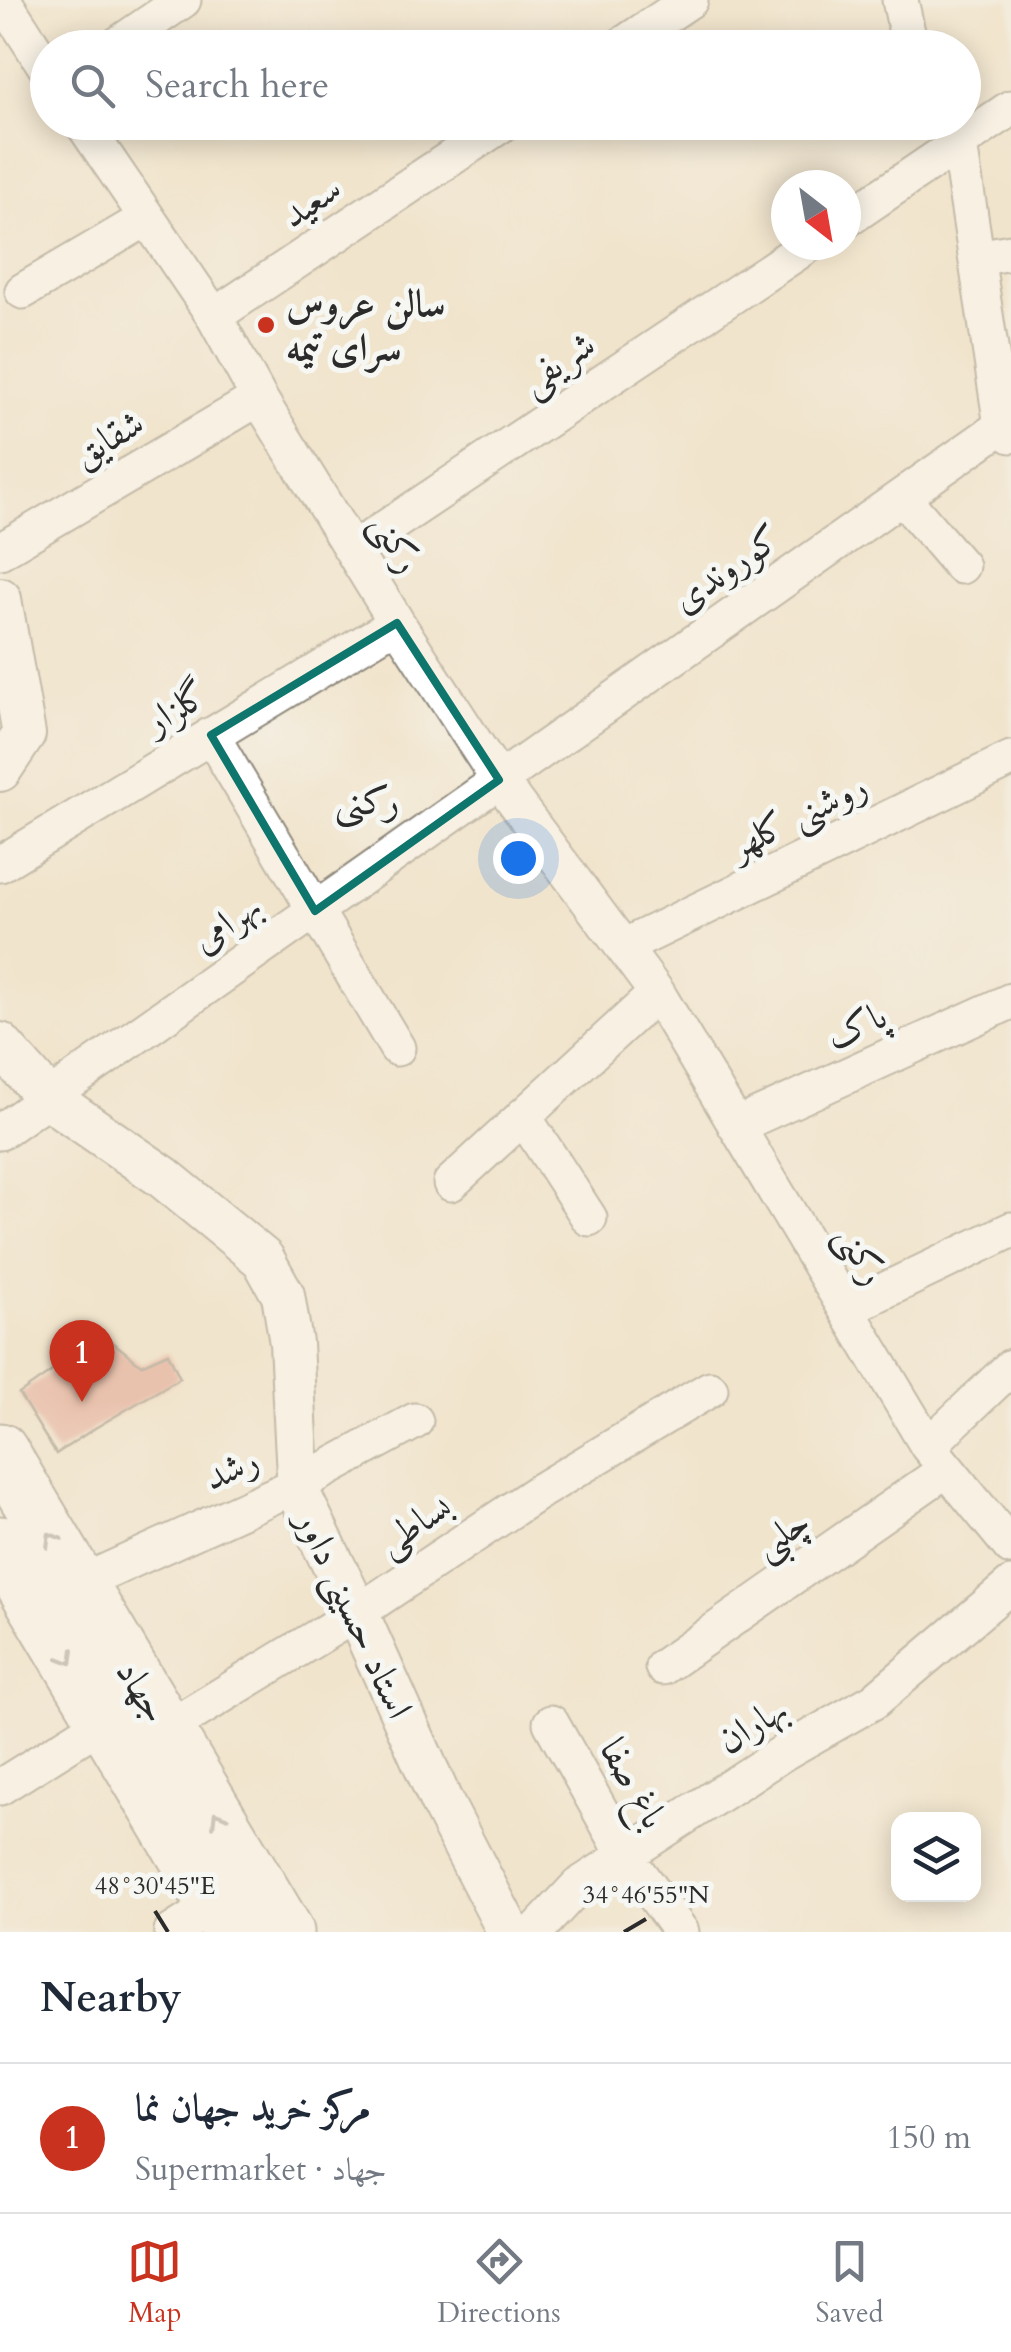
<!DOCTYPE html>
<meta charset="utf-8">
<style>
:root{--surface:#fff;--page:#f2f2f3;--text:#1f2937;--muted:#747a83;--line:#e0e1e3;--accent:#c8321e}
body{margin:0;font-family:Cardo,Amiri,serif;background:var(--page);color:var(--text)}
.controls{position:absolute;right:30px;bottom:30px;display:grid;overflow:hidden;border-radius:20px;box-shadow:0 5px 25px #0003}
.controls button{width:90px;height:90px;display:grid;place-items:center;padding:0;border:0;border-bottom:2px solid var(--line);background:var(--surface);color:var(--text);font:50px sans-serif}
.compass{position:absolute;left:771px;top:170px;width:90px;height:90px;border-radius:50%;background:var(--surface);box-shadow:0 5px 25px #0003;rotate:149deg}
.you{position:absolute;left:518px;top:858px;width:35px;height:35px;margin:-25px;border:8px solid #fff;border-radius:50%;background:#1a73e8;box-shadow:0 0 0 15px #1a73e833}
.badge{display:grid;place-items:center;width:65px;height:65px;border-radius:50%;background:var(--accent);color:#fff;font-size:32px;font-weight:700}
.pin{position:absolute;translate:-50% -82px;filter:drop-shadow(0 2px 5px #0008)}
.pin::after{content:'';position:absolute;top:52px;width:35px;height:30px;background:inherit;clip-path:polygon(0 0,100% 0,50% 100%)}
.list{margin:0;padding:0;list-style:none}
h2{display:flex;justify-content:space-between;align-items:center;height:130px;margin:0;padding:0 40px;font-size:42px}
h2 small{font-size:32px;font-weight:400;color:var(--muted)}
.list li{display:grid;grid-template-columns:65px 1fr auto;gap:30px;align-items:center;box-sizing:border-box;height:150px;padding:0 40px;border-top:2px solid var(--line)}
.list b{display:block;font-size:38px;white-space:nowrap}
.list p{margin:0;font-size:32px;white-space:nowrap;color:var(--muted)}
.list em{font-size:32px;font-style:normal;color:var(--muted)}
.icon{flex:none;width:55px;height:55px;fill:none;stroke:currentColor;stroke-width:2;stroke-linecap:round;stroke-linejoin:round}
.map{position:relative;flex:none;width:1011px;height:1932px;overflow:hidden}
.search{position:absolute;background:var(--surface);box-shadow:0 5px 25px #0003;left:30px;right:30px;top:30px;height:110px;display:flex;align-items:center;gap:25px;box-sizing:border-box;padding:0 35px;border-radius:55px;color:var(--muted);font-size:38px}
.sheet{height:280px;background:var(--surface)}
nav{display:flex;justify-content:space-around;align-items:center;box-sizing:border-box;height:140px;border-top:2px solid var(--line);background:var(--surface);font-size:28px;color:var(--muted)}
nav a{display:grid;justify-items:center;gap:5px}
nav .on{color:var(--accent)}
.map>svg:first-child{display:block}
.building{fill:#e19a8b}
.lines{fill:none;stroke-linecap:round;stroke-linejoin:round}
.minor-casing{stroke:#8e887c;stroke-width:39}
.tertiary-casing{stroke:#8e887c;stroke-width:46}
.primary-casing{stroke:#8e887c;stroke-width:59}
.minor{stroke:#fff;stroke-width:35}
.tertiary{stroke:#fff;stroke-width:42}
.primary{stroke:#fff;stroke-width:55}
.oneway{stroke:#a0a0a0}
.marked{fill:none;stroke:#0f766e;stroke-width:8;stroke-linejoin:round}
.ticks{fill:none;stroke:#2b2b2b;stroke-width:4}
.poi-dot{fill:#c8321e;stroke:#f6f6f2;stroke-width:4}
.labels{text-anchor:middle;stroke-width:10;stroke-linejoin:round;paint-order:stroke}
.street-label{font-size:38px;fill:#2b2b2b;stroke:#f6f6f2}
.poi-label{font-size:38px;font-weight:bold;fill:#2b2b2b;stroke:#f6f6f2;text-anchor:start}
.neighbourhood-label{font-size:40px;fill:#2b2b2b;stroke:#f6f6f2}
.ticks-label{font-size:25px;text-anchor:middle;fill:#2b2b2b;stroke:#f6f6f2;stroke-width:10;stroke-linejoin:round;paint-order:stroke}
</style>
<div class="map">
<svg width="1011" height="1932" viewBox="0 0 1011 1932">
<rect width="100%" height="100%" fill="#f6f6f2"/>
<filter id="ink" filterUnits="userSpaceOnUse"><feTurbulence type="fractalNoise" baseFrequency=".01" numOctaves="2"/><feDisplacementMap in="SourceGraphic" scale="20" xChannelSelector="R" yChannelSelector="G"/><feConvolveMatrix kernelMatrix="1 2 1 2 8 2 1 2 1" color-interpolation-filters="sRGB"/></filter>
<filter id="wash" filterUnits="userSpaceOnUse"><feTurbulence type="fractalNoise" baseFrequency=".0048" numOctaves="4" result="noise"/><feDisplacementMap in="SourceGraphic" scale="40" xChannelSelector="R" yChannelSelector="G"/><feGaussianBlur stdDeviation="2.25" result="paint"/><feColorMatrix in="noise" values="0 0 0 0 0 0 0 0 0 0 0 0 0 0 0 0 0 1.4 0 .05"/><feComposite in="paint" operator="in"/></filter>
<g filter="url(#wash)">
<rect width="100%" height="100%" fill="#f1e4cc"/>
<g id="blocks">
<!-- building -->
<path class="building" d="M104,1335L141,1365L168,1353L180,1378L95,1428L56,1454L19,1394Z"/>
</g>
</g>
<g filter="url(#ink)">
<use href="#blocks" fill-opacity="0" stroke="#8e887c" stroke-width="2.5"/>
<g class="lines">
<!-- minor casing -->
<g class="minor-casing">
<path id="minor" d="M3,0L48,70
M900,0L907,32L914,48
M113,48L183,0
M618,48L690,0
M82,122L214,316L259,398L397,623L499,780L657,993L928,1446L1011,1547
M949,122L959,144L1002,426L1011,435
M846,220L1011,108
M977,258L1011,252
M23,291L147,218
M214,316L505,122
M902,497L961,566
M353,550L808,245
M0,551L259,398
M211,735L397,1048
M0,864L397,623
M623,947L1011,759
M523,1116L589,1218
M736,1126L1011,1001
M0,1132L1002,426
M451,1183L657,993
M846,1309L1011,1230
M928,1446L1011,1367
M79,1584L299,1484L415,1421
M663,1667L947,1469
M551,1723L625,1855L681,1932
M165,1730L357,1613L540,1491L710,1389
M0,1787L105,1721
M172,1932L214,1905
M535,1932L578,1886L786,1751L874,1701L1011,1585"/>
</g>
<!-- tertiary casing -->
<g class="tertiary-casing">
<path id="tertiary" d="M0,599L24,734L0,770
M0,1044L47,1097L163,1177L263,1259L283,1295L291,1343L299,1494L357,1613L441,1801L509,1932"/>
</g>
<!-- primary casing -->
<g class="primary-casing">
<path id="primary" d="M0,1451L286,1932
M0,1544L231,1932"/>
</g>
<!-- minor -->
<use href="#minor" class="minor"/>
<!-- tertiary -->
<use href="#tertiary" class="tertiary"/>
<!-- primary -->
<use href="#primary" class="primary"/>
</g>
<!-- one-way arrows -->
<defs><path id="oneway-chevron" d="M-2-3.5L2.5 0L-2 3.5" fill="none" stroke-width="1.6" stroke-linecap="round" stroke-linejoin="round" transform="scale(2.5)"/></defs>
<g class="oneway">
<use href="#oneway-chevron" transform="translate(52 1539) rotate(-121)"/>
<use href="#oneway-chevron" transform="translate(68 1658) rotate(59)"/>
<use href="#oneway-chevron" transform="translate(218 1818) rotate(-121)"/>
</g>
</g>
<!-- marked area -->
<path d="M0 0H1011V1932H0ZM397,623L499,780L315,911L211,735Z" fill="#f1e4cc" fill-opacity=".55" fill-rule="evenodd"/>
<path class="marked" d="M397,623L499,780L315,911L211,735Z"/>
<!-- ticks -->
<path class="ticks" d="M155,1911L168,1932M624,1932L646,1919"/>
<!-- markers -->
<circle class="poi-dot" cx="266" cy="325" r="10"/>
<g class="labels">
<!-- street labels -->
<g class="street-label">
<text transform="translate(311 201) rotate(-34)" y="13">سعید</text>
<text transform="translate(557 362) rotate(-34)" y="13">شریفی</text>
<text transform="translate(108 438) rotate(-31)" y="13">شقایق</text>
<text transform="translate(397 542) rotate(59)" y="13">رکنی</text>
<text transform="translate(726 568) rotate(-35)" y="13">کوروندی</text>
<text transform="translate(176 707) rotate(-31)" y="13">گلزار</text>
<text transform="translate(798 815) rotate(-26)" y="13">روشنی کلهر</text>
<text transform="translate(226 922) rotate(-35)" y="13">بهرامی</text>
<text transform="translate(856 1025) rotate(-24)" y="13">پاک</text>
<text transform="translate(862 1254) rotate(59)" y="13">رکنی</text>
<text transform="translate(231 1468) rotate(-24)" y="13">رشد</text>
<text transform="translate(414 1524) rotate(-34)" y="13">بساطی</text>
<text transform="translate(781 1533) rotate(-35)" y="13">چلبی</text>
<text transform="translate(355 1614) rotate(65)" y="13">استاد حسینی داور</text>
<text transform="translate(143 1691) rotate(59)" y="13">جهاد</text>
<text transform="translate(752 1724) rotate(-32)" y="13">بهاران</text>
<text transform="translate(634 1783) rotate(60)" y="13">باغ صفا</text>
</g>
<!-- poi labels -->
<g class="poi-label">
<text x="286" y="316">سالن عروس<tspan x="286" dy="44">سرای تیمه</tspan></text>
</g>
<!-- neighbourhood labels -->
<g class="neighbourhood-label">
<text x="367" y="814">رکنی</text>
</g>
</g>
<g class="ticks-label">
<text x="155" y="1894">48°30'45"E</text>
<text x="646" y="1903">34°46'55"N</text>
</g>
</svg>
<div class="controls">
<button><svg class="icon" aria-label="layers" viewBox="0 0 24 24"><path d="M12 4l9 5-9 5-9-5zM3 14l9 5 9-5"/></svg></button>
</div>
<svg class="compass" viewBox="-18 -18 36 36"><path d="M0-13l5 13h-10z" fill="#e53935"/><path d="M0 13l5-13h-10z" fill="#747a83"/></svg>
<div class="you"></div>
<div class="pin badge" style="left:82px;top:1402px">1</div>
<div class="search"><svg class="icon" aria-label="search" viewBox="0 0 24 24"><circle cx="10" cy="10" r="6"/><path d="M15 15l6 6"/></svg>Search here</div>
</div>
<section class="sheet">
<h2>Nearby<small></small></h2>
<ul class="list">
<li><span class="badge">1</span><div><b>مرکز خرید جهان نما</b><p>Supermarket · جهاد</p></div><em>150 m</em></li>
</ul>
</section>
<nav>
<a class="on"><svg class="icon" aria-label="map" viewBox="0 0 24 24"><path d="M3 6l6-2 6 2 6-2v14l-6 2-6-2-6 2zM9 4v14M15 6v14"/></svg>Map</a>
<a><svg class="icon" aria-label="directions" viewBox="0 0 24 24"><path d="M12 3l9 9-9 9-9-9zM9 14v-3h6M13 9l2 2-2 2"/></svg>Directions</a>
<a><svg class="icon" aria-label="saved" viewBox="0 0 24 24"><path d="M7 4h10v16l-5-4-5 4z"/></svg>Saved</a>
</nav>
